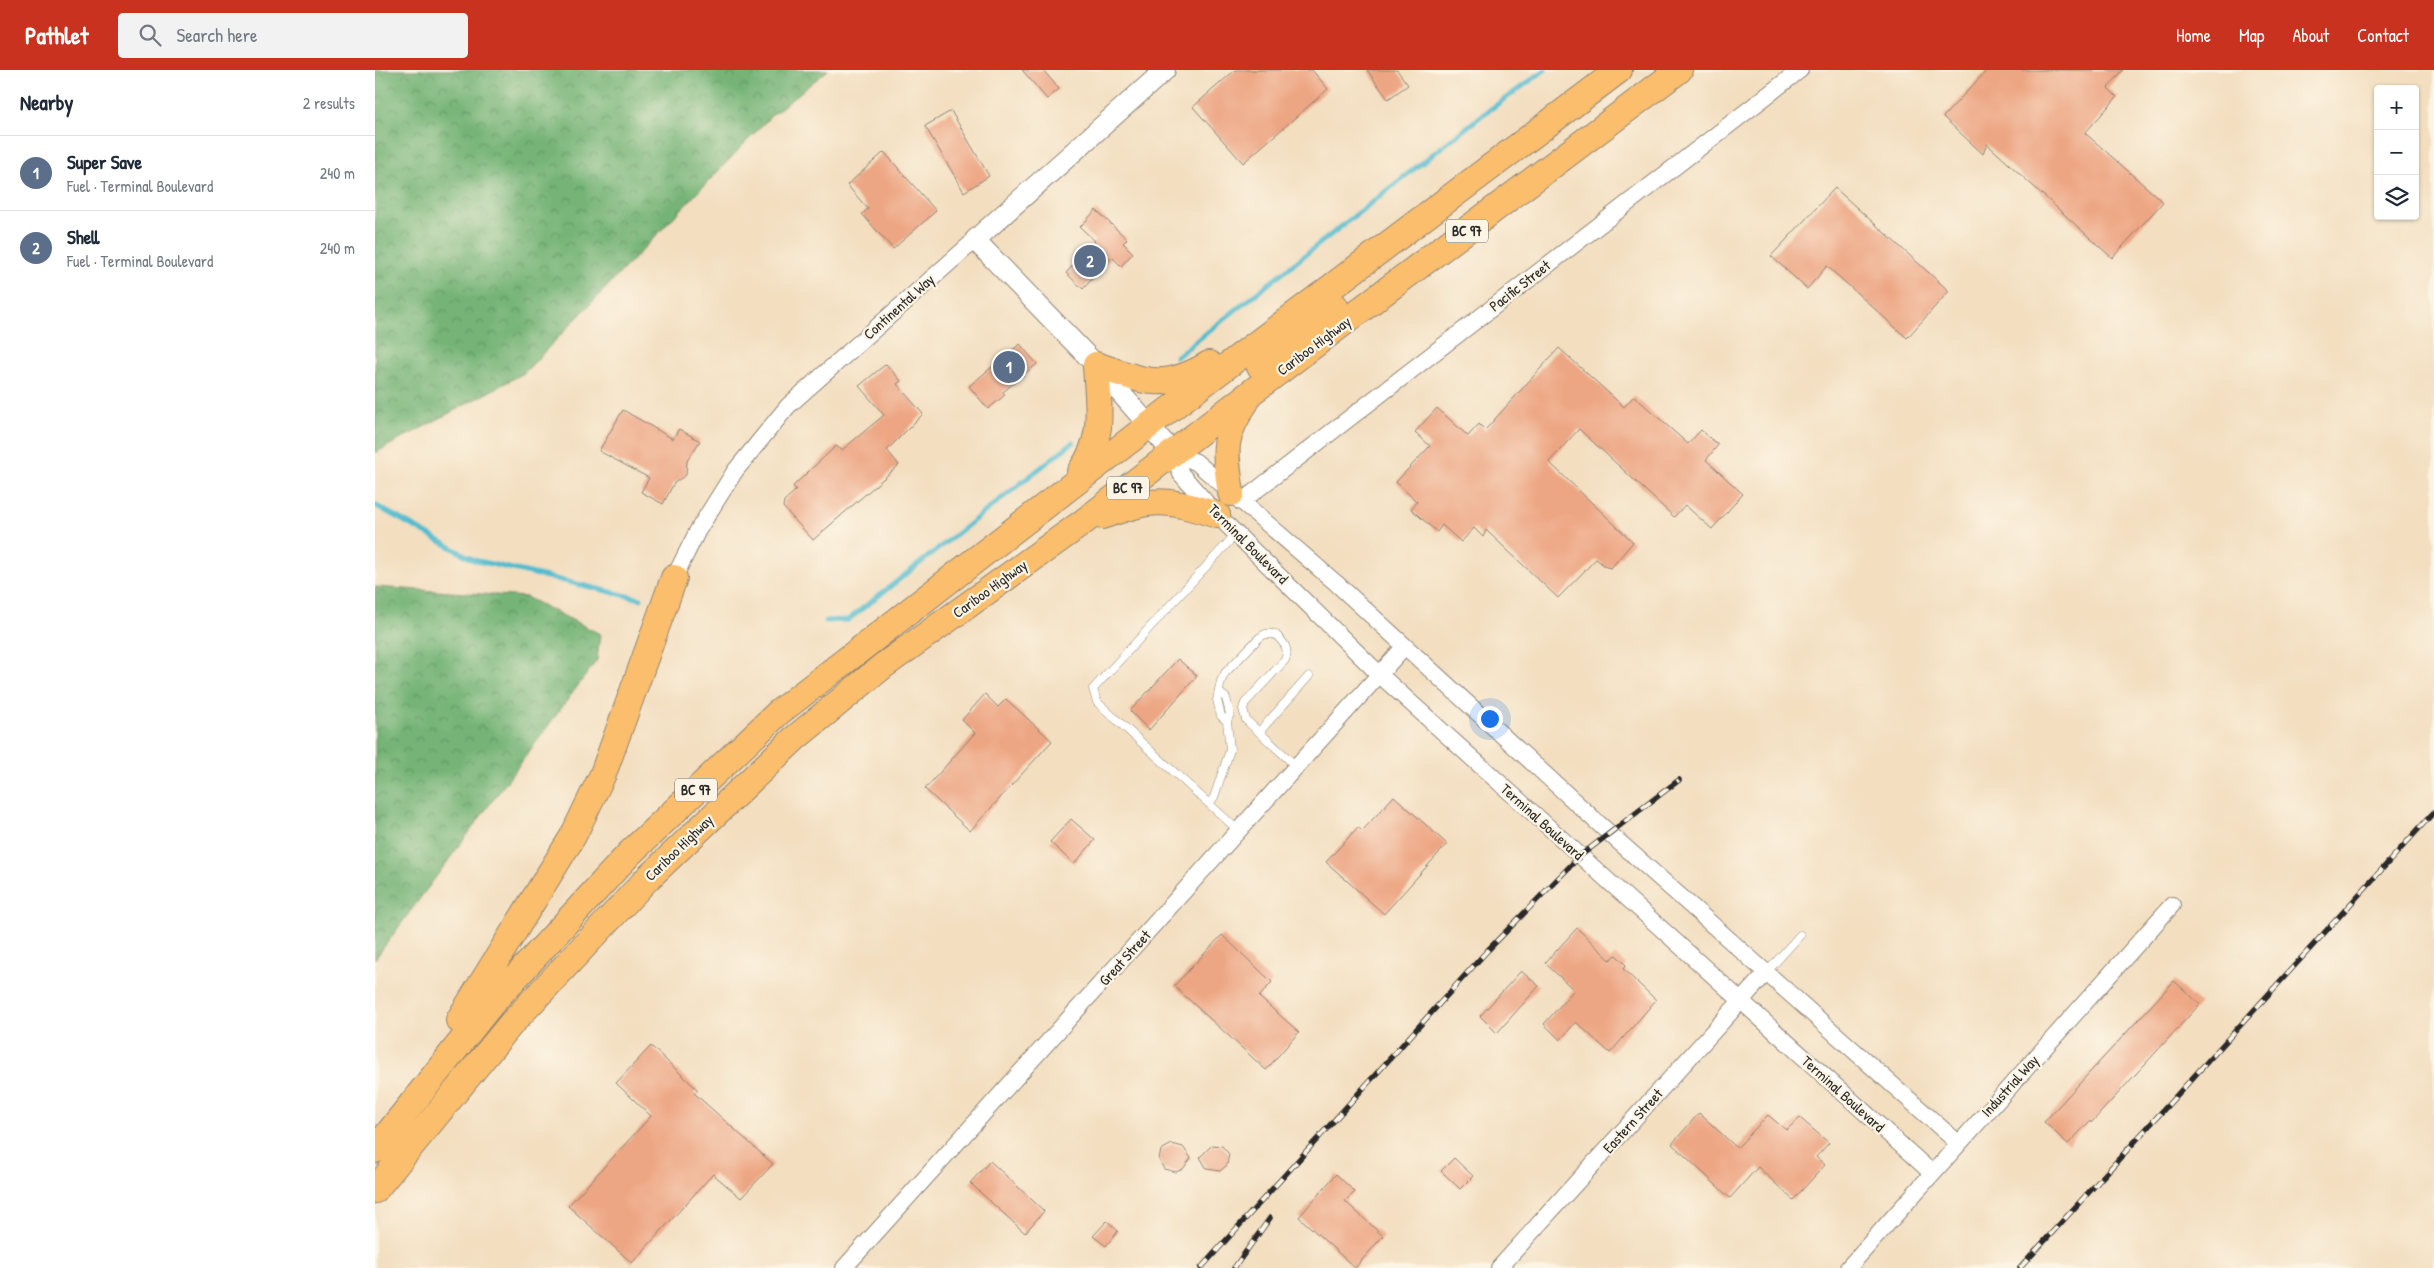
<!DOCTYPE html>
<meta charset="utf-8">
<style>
:root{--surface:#fff;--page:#f2f2f3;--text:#1f2937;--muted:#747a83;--line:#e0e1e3;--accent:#c8321e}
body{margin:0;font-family:"Patrick Hand",sans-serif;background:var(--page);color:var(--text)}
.controls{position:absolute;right:15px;top:15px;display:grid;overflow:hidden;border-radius:5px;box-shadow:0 1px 4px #0004}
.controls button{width:45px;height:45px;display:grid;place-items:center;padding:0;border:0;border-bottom:1px solid var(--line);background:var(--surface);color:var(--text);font:25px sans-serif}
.you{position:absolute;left:1114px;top:648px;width:18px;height:18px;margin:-12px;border:4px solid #fff;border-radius:50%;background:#1a73e8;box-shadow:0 0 0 8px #1a73e833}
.badge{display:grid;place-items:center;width:32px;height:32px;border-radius:50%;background:var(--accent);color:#fff;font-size:16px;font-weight:700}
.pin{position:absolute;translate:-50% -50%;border:2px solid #fff;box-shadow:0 1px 5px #0006}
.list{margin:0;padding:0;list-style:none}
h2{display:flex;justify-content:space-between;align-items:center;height:65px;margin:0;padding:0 20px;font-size:21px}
h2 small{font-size:16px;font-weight:400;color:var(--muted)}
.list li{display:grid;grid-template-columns:32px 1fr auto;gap:15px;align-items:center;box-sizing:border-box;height:75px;padding:0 20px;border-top:1px solid var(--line)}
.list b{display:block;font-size:19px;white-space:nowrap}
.list p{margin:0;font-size:16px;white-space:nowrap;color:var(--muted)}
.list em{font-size:16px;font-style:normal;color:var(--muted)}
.icon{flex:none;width:28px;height:28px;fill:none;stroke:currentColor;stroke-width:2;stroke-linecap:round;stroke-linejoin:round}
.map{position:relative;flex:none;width:2059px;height:1198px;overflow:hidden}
header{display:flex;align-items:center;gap:30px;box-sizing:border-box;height:70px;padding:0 25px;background:var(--accent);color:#fff}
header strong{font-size:24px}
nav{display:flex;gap:28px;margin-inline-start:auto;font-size:18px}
.search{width:350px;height:45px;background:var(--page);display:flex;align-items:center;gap:12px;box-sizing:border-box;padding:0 18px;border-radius:5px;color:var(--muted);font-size:19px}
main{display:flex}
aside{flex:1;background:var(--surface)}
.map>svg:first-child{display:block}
.forest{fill:url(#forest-crowns);stroke:#507050}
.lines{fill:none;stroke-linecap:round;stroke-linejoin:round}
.stream{stroke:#52bccf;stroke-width:5}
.building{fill:#eda683}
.service-casing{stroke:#8f8476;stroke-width:9}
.minor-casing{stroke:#8f8476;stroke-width:18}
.tertiary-casing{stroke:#8f8476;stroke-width:22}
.trunk-casing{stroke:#8f8476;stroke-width:28}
.service{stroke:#fff;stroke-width:8}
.minor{stroke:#fff;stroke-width:16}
.tertiary{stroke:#fff;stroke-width:20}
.trunk{stroke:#fabe6d;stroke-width:26}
.rail-casing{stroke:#2b2b2b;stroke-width:5.5}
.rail{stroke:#fcf5e5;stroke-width:4;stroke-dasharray:11;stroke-linecap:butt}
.labels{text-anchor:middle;stroke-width:4.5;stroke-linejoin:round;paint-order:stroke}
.shield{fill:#fcf5e5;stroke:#6a6863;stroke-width:1}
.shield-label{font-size:14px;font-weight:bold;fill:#2b2b2b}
.street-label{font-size:15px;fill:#2b2b2b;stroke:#fcf5e5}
</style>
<header>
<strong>Pathlet</strong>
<div class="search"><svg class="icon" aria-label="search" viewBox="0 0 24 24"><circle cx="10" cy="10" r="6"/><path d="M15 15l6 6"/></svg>Search here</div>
<nav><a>Home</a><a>Map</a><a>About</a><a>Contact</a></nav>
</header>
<main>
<aside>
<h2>Nearby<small>2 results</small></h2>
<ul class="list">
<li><span class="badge" style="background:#5c6f8a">1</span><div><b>Super Save</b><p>Fuel · Terminal Boulevard</p></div><em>240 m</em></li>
<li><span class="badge" style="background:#5c6f8a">2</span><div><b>Shell</b><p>Fuel · Terminal Boulevard</p></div><em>240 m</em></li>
</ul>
</aside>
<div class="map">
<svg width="2059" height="1198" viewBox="0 0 2059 1198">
<defs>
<pattern id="forest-crowns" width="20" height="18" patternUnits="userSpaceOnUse" patternTransform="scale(1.25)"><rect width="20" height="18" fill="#74b476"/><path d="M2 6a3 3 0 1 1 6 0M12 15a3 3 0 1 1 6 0" fill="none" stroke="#5f9361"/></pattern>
</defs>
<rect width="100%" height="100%" fill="#fcf5e5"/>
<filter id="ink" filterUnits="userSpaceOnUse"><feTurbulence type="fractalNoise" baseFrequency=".02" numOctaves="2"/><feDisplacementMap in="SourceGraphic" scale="10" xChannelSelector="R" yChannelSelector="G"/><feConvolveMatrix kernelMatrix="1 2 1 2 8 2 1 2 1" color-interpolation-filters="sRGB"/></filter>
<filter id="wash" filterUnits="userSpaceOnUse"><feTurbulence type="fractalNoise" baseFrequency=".0096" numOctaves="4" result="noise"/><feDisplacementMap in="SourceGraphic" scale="20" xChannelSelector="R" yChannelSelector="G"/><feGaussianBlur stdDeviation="1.12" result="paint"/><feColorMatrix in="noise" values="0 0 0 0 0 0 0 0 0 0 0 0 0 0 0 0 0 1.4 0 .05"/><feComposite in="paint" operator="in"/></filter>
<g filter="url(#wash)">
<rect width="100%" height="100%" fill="#f3dec0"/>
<!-- forest -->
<path class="forest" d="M0,0H453L397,45L149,303L0,383Z
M0,517L151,527L225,564L222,590L0,889Z"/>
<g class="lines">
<!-- stream -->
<path class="stream" d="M801,287L1106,46L1170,0
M0,435L99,490L266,529
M451,551L473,550L698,372"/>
</g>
<g id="blocks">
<!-- building -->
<path class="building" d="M647,0H668L684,19L672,29Z
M860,0H937L953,19L868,93L818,37Z
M992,0H1022L1033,15L1013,29Z
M1612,0H1748L1733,18L1742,27L1710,63L1788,132L1737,188L1612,74L1608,84L1568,47Z
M576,41L614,106L589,122L550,56Z
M509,82L561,141L518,179L487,144L493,139L472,115Z
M1460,118L1574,221L1532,268L1452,196L1432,219L1396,186Z
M721,140L752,169L748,173L758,183L746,196L737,187L708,219L691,203L720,171L705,157Z
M645,274L662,294L628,322L630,325L613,339L594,316Z
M1184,278L1249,337L1259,326L1313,374L1326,360L1343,375L1331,390L1368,424L1337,459L1310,435L1299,447L1204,359L1174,392L1258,472L1236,498L1231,497L1221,489L1183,528L1111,460L1108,467L1099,458L1086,472L1067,455L1062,462L1036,439L1042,432L1021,412L1055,376L1040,362L1062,338L1093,366L1104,354L1110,360Z
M511,294L526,311L522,314L548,344L512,380L524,395L438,470L408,437L409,431L421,420L418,416L461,376L467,380L509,345L484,316Z
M248,340L298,369L304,359L325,371L312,391L311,405L299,413L288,434L266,422L274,408L224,381Z
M803,589L822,606L774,660L755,641Z
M610,624L623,637L631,629L677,671L595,761L550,719L600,663L587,650Z
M1019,726L1072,774L1009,844L951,792L983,757L987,761Z
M696,749L720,770L699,794L675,772Z
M1202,858L1235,890L1241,885L1251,895L1248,899L1281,930L1235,983L1201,952L1185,970L1169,954L1199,920L1170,893Z
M847,865L897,912L884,927L924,962L891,1000L799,916Z
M1146,901L1164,916L1122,963L1105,946Z
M1799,911L1825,934L1716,1053L1715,1051L1693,1074L1669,1052Z
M276,976L323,1020L319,1023L398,1094L366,1128L338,1104L257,1193L193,1136L276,1046L241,1013Z
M1324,1043L1362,1078L1393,1045L1411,1060L1425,1048L1454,1073L1441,1087L1450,1095L1418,1130L1383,1097L1355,1128L1297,1074Z
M797,1074L808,1077L816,1088L808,1099L801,1102L789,1099L784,1090L786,1080Z
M837,1075L847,1076L854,1084L852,1095L845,1101L832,1099L825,1087Z
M1079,1088L1098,1106L1085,1119L1066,1101Z
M615,1091L669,1141L650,1163L595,1113Z
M961,1104L980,1122L970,1131L1008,1166L980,1198L924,1147Z
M732,1151L743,1161L731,1176L718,1166Z"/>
</g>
</g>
<g filter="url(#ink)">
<use href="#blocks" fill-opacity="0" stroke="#8f8476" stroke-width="1"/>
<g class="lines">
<!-- service casing -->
<g class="service-casing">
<path id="service" d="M861,464L718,619L722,632L865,762
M852,651L846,646L842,630L846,611L850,603L884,568L890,564H900C908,572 915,578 910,590L870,633L868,639L871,650L922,697
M884,662L934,606
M834,734L839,727L855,680L852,651L855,644L851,628L845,623
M1391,903L1425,865"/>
</g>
<!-- minor casing -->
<g class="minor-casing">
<path id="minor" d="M798,383L806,404L842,445L1005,605L1557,1103
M798,383L821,392L961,513L1234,763L1583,1073
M866,432L1425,0
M299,508L323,460L360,401L413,336L600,170
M469,1198L1030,576
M1124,1198L1391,903
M1473,1198L1797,835"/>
</g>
<!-- tertiary casing -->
<g class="tertiary-casing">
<path id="tertiary" d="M790,0L600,170L721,295L798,383"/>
</g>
<!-- trunk casing -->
<g class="trunk-casing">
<path id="trunk" d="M884,295L960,236
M705,402C731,367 723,337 721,295C769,311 788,322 834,294
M856,423C850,381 846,369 871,332
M727,446C779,428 788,428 842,445
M84,950L198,766L228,704L299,508
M0,1080L117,933L254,784L403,643L799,336L1244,0
M0,1120L136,954L272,809L419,669L508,596L707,453L878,321L1304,0"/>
</g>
<!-- service -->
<use href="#service" class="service"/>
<!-- minor -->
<use href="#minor" class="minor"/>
<!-- tertiary -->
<use href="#tertiary" class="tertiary"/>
<!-- trunk -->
<use href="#trunk" class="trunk"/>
<!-- rail casing -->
<g class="rail-casing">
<path id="rail" d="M826,1198L1112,881L1205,786L1304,710
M859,1198L895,1148
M1645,1198L2059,742"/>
</g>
<!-- rail -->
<use href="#rail" class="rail"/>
</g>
</g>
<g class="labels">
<!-- shield labels -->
<g class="shield">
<rect x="1071" y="149.5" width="42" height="23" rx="4"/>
<rect x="732" y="406.5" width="42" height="23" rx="4"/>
<rect x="300" y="708.5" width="42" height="23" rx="4"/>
</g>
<g class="shield-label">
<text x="1092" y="166">BC 97</text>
<text x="753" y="423">BC 97</text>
<text x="321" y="725">BC 97</text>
</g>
<!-- street labels -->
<g class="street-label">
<text transform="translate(1145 216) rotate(-38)" y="5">Pacific Street</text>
<text transform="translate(524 237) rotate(-42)" y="5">Continental Way</text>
<text transform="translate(939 276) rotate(-37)" y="5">Cariboo Highway</text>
<text transform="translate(873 474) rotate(45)" y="5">Terminal Boulevard</text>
<text transform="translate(615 519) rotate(-36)" y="5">Cariboo Highway</text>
<text transform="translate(1167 752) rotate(42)" y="5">Terminal Boulevard</text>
<text transform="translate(304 778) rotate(-44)" y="5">Cariboo Highway</text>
<text transform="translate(750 888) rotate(-48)" y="5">Great Street</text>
<text transform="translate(1635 1016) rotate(-48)" y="5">Industrial Way</text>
<text transform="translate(1468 1024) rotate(42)" y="5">Terminal Boulevard</text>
<text transform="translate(1258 1051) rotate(-48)" y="5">Eastern Street</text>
</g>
</g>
</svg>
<div class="controls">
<button>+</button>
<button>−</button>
<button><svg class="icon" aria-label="layers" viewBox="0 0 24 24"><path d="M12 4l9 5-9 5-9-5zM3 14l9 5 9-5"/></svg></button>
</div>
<div class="you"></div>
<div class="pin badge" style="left:634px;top:297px;background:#5c6f8a">1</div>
<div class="pin badge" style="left:715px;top:191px;background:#5c6f8a">2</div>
</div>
</main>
